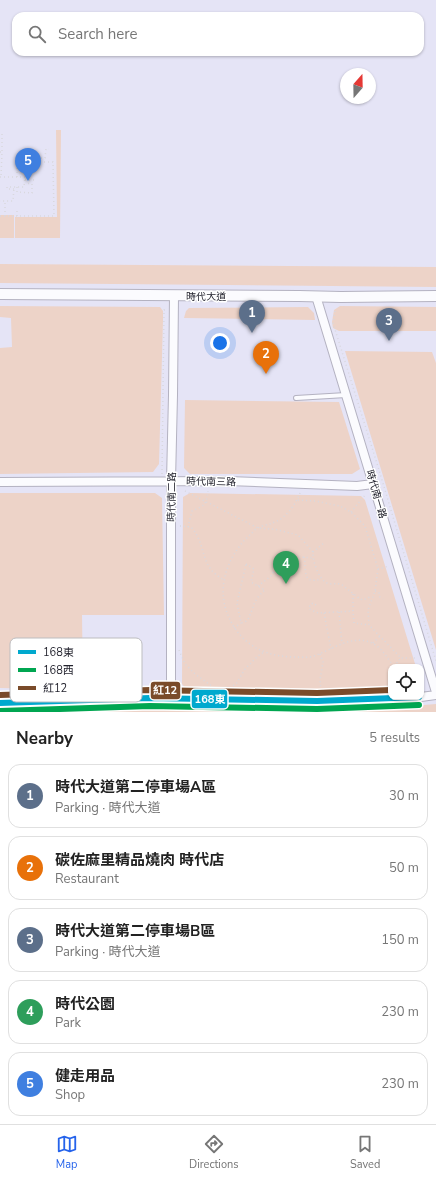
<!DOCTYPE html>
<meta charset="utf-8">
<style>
:root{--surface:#fff;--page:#f2f2f2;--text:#222;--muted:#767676;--line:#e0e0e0;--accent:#2563eb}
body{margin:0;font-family:"Nunito Sans","Noto Sans TC",sans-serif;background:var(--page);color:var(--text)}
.controls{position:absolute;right:12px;bottom:12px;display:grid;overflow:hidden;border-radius:8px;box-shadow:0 1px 3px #0004}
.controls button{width:36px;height:36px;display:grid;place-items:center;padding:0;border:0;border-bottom:1px solid var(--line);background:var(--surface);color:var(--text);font:20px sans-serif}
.compass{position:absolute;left:340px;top:68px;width:36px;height:36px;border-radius:50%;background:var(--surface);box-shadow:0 1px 3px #0004;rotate:20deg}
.you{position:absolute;left:220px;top:343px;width:14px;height:14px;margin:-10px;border:3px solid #fff;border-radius:50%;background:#1a73e8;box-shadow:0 0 0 6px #1a73e833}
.badge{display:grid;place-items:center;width:26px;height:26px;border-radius:50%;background:var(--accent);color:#fff;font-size:13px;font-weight:700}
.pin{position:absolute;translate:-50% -33px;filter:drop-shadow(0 1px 2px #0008)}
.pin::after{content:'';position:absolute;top:21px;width:14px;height:12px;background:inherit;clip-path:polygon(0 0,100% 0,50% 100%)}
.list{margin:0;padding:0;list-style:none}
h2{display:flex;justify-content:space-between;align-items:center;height:52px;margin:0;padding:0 16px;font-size:17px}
h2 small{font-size:13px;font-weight:400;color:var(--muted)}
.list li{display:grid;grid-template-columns:26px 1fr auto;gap:12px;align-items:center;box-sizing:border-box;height:64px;margin:0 8px 8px;padding:0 8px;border:1px solid var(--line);border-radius:12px}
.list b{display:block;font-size:15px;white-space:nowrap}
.list p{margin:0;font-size:13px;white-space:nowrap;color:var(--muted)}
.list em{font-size:13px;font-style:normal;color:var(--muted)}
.icon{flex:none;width:22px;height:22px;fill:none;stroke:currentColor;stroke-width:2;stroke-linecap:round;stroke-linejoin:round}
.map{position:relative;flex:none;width:436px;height:712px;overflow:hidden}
.search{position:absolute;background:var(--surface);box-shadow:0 1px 3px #0004;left:12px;right:12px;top:12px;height:44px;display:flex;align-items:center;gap:10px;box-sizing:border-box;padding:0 14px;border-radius:12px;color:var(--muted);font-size:15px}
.sheet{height:412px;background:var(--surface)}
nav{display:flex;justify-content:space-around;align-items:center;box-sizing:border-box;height:56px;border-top:1px solid var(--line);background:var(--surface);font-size:11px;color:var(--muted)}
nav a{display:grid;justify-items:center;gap:2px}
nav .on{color:var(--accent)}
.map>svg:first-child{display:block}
.green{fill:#edd3c8}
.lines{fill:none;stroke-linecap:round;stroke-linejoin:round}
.service-casing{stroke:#b4b2c1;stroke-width:6}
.minor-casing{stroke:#b4b2c1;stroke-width:10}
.tertiary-casing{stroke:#b4b2c1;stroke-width:12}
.path{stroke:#d9d8de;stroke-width:1.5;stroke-dasharray:1 3;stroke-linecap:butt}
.service{stroke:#fbfbfe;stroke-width:4}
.minor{stroke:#fbfbfe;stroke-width:8}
.tertiary{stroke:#fbfbfe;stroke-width:10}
.bus-1-casing{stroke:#fff;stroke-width:9}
.bus-2-casing{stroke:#fff;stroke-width:9}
.bus-3-casing{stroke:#fff;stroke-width:9}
.bus-1{stroke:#00a9ce;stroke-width:6}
.bus-2{stroke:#00a651;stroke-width:6}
.bus-3{stroke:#7a4b2a;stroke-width:6}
.labels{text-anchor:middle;stroke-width:3;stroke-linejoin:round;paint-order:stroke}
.street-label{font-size:10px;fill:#23232e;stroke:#fff}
.key{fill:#fff;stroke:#bdbdc0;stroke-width:1}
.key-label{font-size:11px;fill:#23232e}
.line-badge{stroke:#fff;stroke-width:1.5}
.badge-label{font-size:11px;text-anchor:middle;font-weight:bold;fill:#fff}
</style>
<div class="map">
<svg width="436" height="712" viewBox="0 0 436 712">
<rect width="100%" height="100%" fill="#e5e4f6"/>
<!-- green -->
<path class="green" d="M56,130H61L60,238H15V217H57Z
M0,215H14V238H0Z
M0,264L436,267V287L0,283Z
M0,306L160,307L163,311V320L159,464L153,472L0,474V348L12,347L11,318L0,317Z
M340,306L436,307V331H339L333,328L332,322L334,310Z
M308,307L314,313L315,320L184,318L186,311L189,308Z
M345,351L432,352L436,363V650Z
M185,400L339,402L360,469L352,474H190L184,468Z
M0,493H155L162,498L164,615H82L83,690L0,688Z
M190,493L361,496L365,500L416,667H391V690H187L182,684L183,497Z
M0,704L412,706L436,704V712H0Z"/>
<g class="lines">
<!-- service casing -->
<g class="service-casing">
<path id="service" d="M296,398L346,395"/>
</g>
<!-- minor casing -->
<g class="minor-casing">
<path id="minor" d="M316,296L436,692
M0,482L228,481L357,486L373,484
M421,697L436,695
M171,699V481L173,395L174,296
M31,702L32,712
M0,703L150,698L317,701L419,697"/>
</g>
<!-- tertiary casing -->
<g class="tertiary-casing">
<path id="tertiary" d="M0,294L299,296L341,297L436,296"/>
</g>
<!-- path -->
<path class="path" d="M2,134V152
M0,152H2L1,177
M17,167L34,166
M0,177H25L24,187H14L13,201H0
M17,177V161L37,162V158H45L46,149H49
M25,180H36
M17,187V192L32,193V184L25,183
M14,189H7V187H14
M0,216H54L53,162H40
M5,216V201
M17,216V210
M335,311L333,323L379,470L436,661
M162,474L164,310H167
M185,491L258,528L274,529L298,535L313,552C312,560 319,580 327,583C332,585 336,583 341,584L360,599L363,600L372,596
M300,493C295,505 286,519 272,523C268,525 262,525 258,528C255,529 253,532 251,534C230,552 217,583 226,610C237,642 261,656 293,657C300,657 308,658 314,656C331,650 348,637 366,641C380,644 386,656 394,667
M298,500L315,501L340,506L351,512L365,526L378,569L375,591L368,610L369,625L401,658H416
M351,512L366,494
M180,526L191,527C208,546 198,566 224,580
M188,527L192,511C205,505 206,506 208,491
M313,552L324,543
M304,557C307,569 301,585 321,579
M246,564L254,569L251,582L265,590C251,602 255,607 247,621L241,623L237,603Z
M378,569L389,566
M258,586L271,576L280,559L284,555L312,558
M375,591L379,593L380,597L383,599
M353,594V611L354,623L369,625
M316,605L313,603L310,605L309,609L318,613L353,611
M339,612L342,644
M324,613L331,649
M234,628L241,623
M373,643L380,636
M179,650L185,664L195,674L220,692
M320,654L323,662L320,680L321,692
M394,666L401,658
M223,692L236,684L245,669L258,656L264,652"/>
<!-- service -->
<use href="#service" class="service"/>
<!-- minor -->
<use href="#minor" class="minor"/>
<!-- tertiary -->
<use href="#tertiary" class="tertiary"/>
<!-- bus-1 casing -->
<g class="bus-1-casing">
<path id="bus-1" d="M0,703L150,698L317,701L419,697"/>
</g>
<!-- bus-2 casing -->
<g class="bus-2-casing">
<path id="bus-2" d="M0,711L150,706L317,709L419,705"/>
</g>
<!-- bus-3 casing -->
<g class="bus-3-casing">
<path id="bus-3" d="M0,695L150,690L317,693L391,690"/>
</g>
<!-- bus-1 -->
<use href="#bus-1" class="bus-1"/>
<!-- bus-2 -->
<use href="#bus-2" class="bus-2"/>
<!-- bus-3 -->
<use href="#bus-3" class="bus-3"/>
</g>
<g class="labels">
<!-- street labels -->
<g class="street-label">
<text x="206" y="300">時代大道</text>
<text transform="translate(211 481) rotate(1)" y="4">時代南三路</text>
<text transform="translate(377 494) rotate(74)" y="4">時代南一路</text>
<text transform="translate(171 497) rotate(-89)" y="4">時代南二路</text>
</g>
</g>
<!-- legend -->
<rect x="10" y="638" width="132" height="64" rx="6" class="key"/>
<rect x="18" y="650" width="18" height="4" fill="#00a9ce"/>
<rect x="18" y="668" width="18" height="4" fill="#00a651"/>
<rect x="18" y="686" width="18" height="4" fill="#7a4b2a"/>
<g class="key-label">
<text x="43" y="656">168東</text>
<text x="43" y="674">168西</text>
<text x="43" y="692">紅12</text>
</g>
<g class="line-badge">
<rect x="150" y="681" width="31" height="19" rx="4" fill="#7a4b2a"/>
<rect x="191" y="689" width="37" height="20" rx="4" fill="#00a9ce"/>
</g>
<g class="badge-label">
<text x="165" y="694">紅12</text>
<text x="210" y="703">168東</text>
</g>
</svg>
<div class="controls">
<button><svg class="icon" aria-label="locate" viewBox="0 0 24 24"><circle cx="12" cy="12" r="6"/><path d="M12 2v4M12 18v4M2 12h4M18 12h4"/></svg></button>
</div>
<svg class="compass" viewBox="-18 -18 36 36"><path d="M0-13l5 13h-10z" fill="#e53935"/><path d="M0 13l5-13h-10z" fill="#767676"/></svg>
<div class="you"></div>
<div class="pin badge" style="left:252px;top:333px;background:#5c6f8a">1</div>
<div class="pin badge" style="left:266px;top:374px;background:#e8710a">2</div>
<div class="pin badge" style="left:389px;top:341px;background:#5c6f8a">3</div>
<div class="pin badge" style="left:286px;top:584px;background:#2e9e5b">4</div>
<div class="pin badge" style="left:28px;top:181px;background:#3f7fe0">5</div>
<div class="search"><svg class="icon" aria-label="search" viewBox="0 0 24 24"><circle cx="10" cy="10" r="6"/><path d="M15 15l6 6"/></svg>Search here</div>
</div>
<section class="sheet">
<h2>Nearby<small>5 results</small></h2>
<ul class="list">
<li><span class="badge" style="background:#5c6f8a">1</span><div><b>時代大道第二停車場A區</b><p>Parking · 時代大道</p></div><em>30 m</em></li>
<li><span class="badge" style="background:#e8710a">2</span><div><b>碳佐麻里精品燒肉 時代店</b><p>Restaurant</p></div><em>50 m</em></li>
<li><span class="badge" style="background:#5c6f8a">3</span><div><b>時代大道第二停車場B區</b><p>Parking · 時代大道</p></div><em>150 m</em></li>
<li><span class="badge" style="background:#2e9e5b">4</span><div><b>時代公園</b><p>Park</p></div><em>230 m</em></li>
<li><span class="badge" style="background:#3f7fe0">5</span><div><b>健走用品</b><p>Shop</p></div><em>230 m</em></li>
</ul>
</section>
<nav>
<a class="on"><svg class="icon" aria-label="map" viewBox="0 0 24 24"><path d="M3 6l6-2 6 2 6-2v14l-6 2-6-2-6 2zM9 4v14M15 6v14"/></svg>Map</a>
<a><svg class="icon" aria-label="directions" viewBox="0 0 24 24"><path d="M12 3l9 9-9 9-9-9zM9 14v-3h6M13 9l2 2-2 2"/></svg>Directions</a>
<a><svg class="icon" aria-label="saved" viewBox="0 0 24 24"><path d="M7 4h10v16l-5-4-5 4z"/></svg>Saved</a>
</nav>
